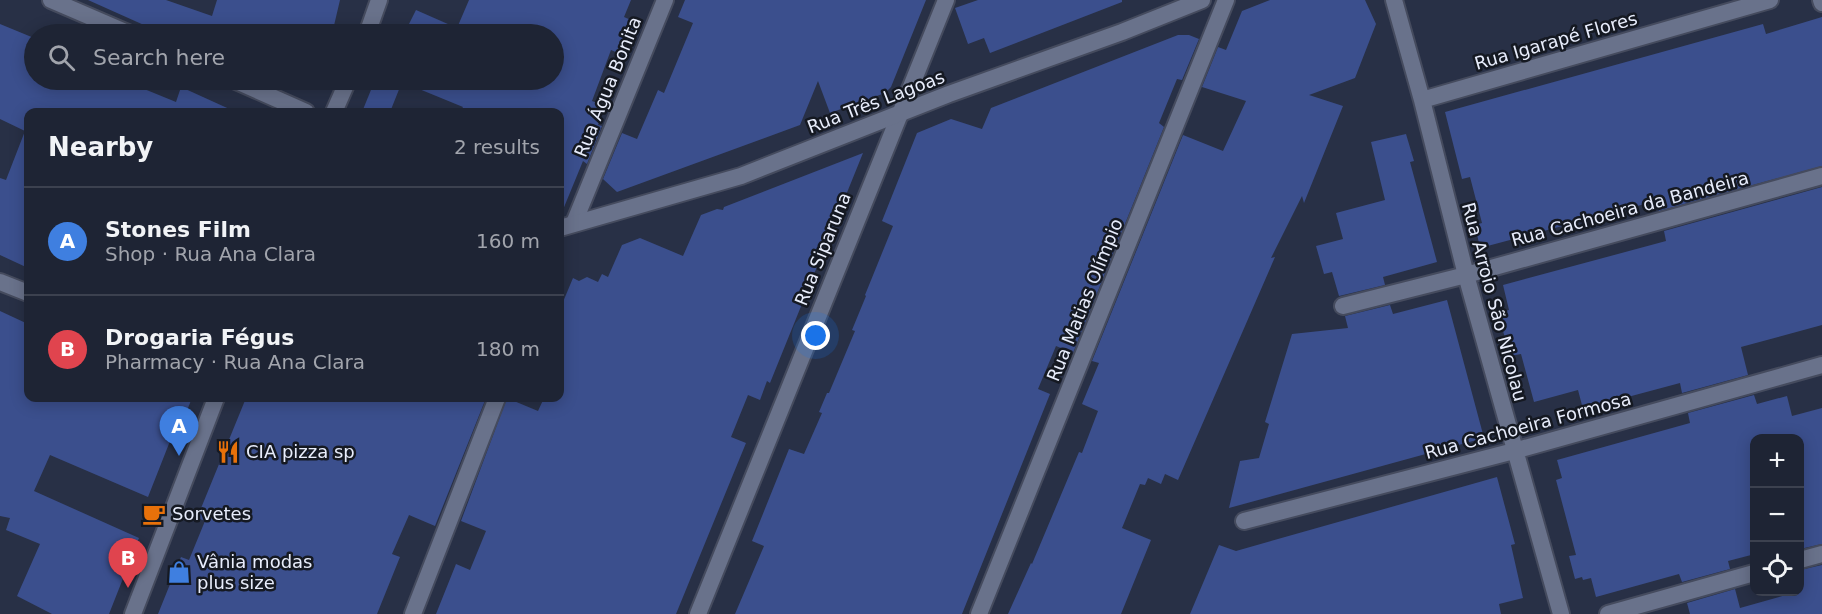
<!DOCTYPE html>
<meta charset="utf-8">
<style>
:root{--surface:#1e2434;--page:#2b3040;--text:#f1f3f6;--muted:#a1a4ac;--line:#3c414f;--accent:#0b8043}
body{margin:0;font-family:"DejaVu Sans",sans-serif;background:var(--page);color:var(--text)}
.controls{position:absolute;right:18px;bottom:18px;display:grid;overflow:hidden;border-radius:12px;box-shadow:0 3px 15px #0003}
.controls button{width:54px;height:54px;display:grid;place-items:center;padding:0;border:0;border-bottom:2px solid var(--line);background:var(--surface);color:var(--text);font:30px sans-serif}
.you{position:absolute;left:816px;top:336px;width:21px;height:21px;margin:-15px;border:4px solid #fff;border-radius:50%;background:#1a73e8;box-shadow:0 0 0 9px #1a73e833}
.badge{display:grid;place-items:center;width:39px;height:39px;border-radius:50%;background:var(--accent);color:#fff;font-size:20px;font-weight:700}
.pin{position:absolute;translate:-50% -50px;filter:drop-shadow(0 2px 3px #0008)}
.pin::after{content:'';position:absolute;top:32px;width:21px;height:18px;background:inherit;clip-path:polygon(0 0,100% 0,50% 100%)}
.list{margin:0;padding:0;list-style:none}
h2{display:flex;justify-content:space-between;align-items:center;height:78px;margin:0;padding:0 24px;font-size:26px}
h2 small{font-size:20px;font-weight:400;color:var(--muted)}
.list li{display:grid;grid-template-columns:39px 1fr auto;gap:18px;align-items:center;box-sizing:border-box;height:108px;padding:0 24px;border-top:2px solid var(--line)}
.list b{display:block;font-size:22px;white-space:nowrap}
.list p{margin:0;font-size:20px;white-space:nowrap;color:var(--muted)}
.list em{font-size:20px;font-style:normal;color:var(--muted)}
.icon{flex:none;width:33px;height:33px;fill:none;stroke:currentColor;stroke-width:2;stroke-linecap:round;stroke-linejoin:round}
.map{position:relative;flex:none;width:1822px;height:614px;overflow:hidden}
.search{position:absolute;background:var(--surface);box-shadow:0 3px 15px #0003;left:24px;top:24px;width:540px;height:66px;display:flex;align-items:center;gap:15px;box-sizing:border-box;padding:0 21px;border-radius:33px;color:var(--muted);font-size:22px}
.panel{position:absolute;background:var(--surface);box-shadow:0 3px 15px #0003;left:24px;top:108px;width:540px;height:294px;border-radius:12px}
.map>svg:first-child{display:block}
.building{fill:#3b4f8d}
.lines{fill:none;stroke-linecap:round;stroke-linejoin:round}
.pedestrian-casing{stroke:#454b5e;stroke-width:20}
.minor-casing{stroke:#454b5e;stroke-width:20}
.tertiary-casing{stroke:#454b5e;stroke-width:20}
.pedestrian{stroke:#69728b;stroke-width:16}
.minor{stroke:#69728b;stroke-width:16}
.tertiary{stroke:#69728b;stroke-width:16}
.labels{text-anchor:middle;stroke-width:5;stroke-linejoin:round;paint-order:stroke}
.street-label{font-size:18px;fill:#e8edfc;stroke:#151922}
.poi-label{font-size:18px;fill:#e8edfc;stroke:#151922;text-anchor:start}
</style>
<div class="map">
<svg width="1822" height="614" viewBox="0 0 1822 614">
<rect width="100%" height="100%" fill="#283046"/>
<!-- building -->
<path class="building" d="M88,0H166L212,16L217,0H340L332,34H164Z
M469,0H631L624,17L638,23L625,56L611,50L592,101L605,106L598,125L602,126L587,164L583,161L560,217V112H460L463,107L402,82L390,112H362L375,80H554V34H404L416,10L457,28Z
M685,0H926L891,87L885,93L830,113L818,81L800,125L617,192L603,179L622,133L637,139L658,90L664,93L693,23L678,17Z
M978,0H1122V2L990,53L984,38L968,44L955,8Z
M1270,0H1365L1376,24L1355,78L1309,95L1343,106L1304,203L1302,196L1271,258L1275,257L1178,480L1165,474L1161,484L1148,478L1145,485L1140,484L1122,528L1151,540L1121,614H1008L1031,563L1032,564L1079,452L1082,453L1098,411L1082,404L1099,363L1092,361L1183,135L1223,151L1246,101L1202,87L1218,47L1226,50L1242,11Z
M1822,17V166L1659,211L1656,201L1480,248L1475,225L1482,223L1470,177L1462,179L1445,112L1763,24L1766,34Z
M0,24L34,38V80H134L132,84L176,102L181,87L236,112H28V268L0,255V178L6,180L25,131L0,119Z
M1178,35H1189L1199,39L1182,80L1177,79L1159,123L1164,127L1073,353L1056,346L1038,389L1050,394L962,614H735L764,546L752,541L789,449L804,454L822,413L819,412L827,393H829L855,331L852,330L866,296L865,295L893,226L882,221L917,133L951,119L982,129L991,108Z
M1406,134L1414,161L1410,162L1437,262L1383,277L1385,285L1339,296L1332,272L1324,274L1316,246L1343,239L1336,213L1385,200L1371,142Z
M863,153L770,383L767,381L760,400L748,395L731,437L746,443L676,614H436L456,564L470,570L486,531L461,521L507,398L538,411L544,398H560V309L573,278L579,281L587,277L598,282L602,274L608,277L622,245L640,238L683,256L701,215L717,209L723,210L724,207Z
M1822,187V325L1741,347L1748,375L1682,393L1680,383L1583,409L1578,390L1534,402L1521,354L1510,356L1498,313L1509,310L1503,285L1666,241L1664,231Z
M1447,300L1484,438L1229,508L1240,461L1259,458L1269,424L1265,422L1292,334L1348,328L1345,316L1390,305L1393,314Z
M0,311L28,324V398H192L178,433L174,431L148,497L50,455L34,491L139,538L109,614H52L17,596L40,544L6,530L10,518L0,516Z
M1754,395L1757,404L1787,396L1792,416L1822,408V544L1800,549V438H1755V554L1728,561L1730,569L1682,582L1679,574L1596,597L1591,578L1583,580L1582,577L1575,579L1569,556L1576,555L1556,480L1562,478L1557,460L1690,423L1688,413Z
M246,398H486L435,526L409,515L392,554L400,557L377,614H158L181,557L189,560L205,521L197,518Z
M1497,477L1515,544L1511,545L1523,598L1499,604L1501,614H1190L1219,545L1236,551Z
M1822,565V614H1690L1687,603L1735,589L1740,608L1800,591V570Z"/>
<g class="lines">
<!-- pedestrian casing -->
<g class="pedestrian-casing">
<path id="pedestrian" d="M1821,0L1822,3"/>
</g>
<!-- minor casing -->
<g class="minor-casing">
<path id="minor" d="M51,0L130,34
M1394,0L1422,100L1466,275L1561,614
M234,80L306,112
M1422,100L1770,0
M574,223L665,0
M1343,306L1466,275L1822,176
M1244,521L1514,451L1822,365
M1800,560L1822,554
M413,614L497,398
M698,614L946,0
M979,614L1226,0
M1608,614L1754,573"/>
</g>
<!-- tertiary casing -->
<g class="tertiary-casing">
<path id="tertiary" d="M367,34L379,0
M334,112L348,80
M560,228L741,176L949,94L1122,32L1202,0
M0,282L28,293
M133,614L216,398"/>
</g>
<!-- pedestrian -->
<use href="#pedestrian" class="pedestrian"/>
<!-- minor -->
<use href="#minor" class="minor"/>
<!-- tertiary -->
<use href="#tertiary" class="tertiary"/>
</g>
<!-- icons -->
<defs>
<g id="restaurant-bare" transform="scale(1.8)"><path d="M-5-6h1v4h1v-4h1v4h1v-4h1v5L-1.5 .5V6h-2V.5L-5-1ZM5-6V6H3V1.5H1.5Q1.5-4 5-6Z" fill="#e8710a" stroke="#151922" stroke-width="2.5" paint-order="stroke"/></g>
<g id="cafe-bare" transform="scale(1.8)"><path d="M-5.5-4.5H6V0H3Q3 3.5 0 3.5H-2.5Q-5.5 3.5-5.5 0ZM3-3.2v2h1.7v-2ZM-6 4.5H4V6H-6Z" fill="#e8710a" stroke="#151922" stroke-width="2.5" paint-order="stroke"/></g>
<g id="shop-bare" transform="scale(1.8)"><path d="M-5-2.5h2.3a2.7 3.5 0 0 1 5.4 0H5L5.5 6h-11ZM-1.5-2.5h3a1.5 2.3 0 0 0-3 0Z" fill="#3f7fe0" stroke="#151922" stroke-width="2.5" paint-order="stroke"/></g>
</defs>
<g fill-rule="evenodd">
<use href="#restaurant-bare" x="228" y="452"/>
<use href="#cafe-bare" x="154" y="514"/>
<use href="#shop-bare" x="179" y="572"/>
</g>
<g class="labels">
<!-- street labels -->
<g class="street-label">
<text transform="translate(1556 41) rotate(-16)" y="6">Rua Igarapé Flores</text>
<text transform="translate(608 87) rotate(-68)" y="6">Rua Água Bonita</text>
<text transform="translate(876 102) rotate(-21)" y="6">Rua Três Lagoas</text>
<text transform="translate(1630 209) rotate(-15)" y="6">Rua Cachoeira da Bandeira</text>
<text transform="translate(823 249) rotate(-68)" y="6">Rua Siparuna</text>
<text transform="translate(1085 300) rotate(-68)" y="6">Rua Matias Olímpio</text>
<text transform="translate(1494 302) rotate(75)" y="6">Rua Arroio São Nicolau</text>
<text transform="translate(1528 426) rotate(-15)" y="6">Rua Cachoeira Formosa</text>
</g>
<!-- poi labels -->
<g class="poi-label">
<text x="246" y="458">CIA pizza sp</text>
<text x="172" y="520">Sorvetes</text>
<text x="197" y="568">Vânia modas<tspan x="197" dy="21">plus size</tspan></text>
</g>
</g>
</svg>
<div class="controls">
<button>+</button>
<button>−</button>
<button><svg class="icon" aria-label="locate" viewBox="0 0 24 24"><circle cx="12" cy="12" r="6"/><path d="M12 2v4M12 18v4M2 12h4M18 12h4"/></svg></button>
</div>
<div class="you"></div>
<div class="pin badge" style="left:179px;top:456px;background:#3f7fe0">A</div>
<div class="pin badge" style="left:128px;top:588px;background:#e0444e">B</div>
<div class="search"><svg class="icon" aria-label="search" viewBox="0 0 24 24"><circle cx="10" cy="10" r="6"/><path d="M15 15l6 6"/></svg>Search here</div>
<section class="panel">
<h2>Nearby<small>2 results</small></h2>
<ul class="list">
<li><span class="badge" style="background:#3f7fe0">A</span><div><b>Stones Film</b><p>Shop · Rua Ana Clara</p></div><em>160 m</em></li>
<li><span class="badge" style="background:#e0444e">B</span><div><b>Drogaria Fégus</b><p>Pharmacy · Rua Ana Clara</p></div><em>180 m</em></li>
</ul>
</section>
</div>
